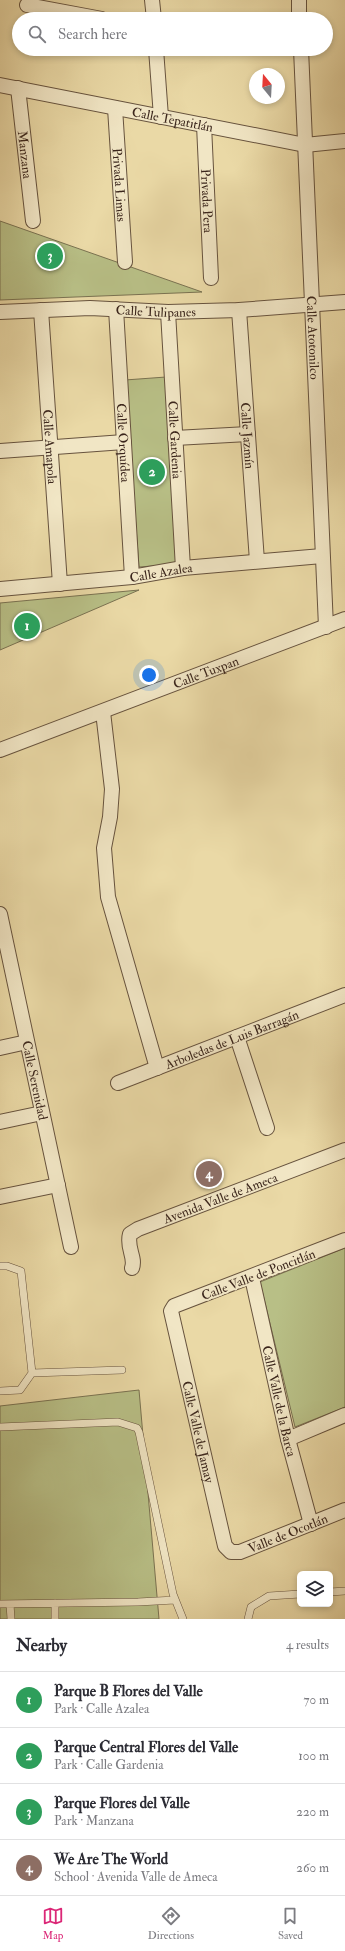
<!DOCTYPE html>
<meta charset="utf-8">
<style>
:root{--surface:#fff;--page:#f7f7f7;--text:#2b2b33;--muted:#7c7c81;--line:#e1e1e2;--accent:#db2777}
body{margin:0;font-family:"IM FELL Double Pica",serif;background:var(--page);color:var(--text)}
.controls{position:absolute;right:12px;bottom:12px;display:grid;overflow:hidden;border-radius:6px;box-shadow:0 2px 6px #0003}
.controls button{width:36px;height:36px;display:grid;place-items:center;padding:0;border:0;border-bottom:1px solid var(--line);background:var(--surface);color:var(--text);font:20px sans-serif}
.compass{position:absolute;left:249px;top:68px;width:36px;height:36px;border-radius:50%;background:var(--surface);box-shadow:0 2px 6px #0003;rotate:342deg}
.you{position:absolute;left:149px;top:675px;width:14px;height:14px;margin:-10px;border:3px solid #fff;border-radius:50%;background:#1a73e8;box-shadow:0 0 0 6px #1a73e833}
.badge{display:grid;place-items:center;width:26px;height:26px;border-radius:50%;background:var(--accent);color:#fff;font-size:13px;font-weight:700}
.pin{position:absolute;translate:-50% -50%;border:2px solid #fff;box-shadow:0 1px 4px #0006}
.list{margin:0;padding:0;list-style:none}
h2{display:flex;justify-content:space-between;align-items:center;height:52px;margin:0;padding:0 16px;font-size:17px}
h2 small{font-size:13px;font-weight:400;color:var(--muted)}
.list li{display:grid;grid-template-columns:26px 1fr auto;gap:12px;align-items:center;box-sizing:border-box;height:56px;padding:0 16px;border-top:1px solid var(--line)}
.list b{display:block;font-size:15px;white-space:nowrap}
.list p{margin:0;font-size:13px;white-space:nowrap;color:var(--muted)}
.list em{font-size:13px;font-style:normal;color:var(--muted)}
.icon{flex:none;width:22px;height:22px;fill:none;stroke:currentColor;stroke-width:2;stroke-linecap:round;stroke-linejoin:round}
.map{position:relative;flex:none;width:345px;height:1619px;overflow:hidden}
.search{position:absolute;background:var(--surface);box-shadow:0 2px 6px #0003;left:12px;right:12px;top:12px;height:44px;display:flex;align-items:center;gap:10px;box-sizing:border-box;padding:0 14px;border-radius:22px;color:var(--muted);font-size:15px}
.sheet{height:276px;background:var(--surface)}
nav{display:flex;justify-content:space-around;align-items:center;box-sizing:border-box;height:56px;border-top:1px solid var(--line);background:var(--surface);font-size:11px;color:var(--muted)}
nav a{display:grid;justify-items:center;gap:2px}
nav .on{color:var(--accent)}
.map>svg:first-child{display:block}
.green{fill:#b8bf86;stroke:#7a7251}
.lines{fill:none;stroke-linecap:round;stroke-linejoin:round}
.lane-casing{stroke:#67533e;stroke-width:8}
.street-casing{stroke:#67533e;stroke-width:16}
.lane{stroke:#f1e6c5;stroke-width:7}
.street{stroke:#f1e6c5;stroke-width:14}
.labels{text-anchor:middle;stroke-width:4;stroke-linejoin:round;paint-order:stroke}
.street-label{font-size:13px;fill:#3b261c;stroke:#f1e6c5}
</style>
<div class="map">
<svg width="345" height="1619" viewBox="0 0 345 1619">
<rect width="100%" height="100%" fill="#ead9a6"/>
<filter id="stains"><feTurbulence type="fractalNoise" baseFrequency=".005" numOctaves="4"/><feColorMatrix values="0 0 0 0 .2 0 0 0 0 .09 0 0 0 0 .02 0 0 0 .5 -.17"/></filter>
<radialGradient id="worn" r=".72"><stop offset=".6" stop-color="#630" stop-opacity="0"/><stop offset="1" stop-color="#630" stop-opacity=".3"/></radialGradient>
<!-- green -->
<path class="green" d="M0,221L202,292L0,300Z
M166,377L178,564L139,567L125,380Z
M139,590L0,650V603Z
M345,1248V1407L295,1427L260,1282Z
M139,1390L159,1619H0V1406Z"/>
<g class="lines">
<!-- lane casing -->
<g class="lane-casing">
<path id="lane" d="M0,1266H7L21,1271L32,1373
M0,1391L20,1390L32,1373L122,1370
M0,1427L118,1422L137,1428L139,1432L173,1594L183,1619
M330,1592L345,1591
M0,1604L138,1602L175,1600
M10,1604L11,1619
M55,1619V1603
M248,1619L251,1607L269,1596L300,1594"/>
</g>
<!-- street casing -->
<g class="street-casing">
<g id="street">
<path d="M152,0L154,19"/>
<path d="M299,0V19"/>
<path d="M27,5L102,19"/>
<path d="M156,49L161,117"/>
<path id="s1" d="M301,49L326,627"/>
<path id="s2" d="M0,85L305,145L345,141"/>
<path id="s3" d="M18,88L33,221"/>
<path id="s4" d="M115,108L125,262"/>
<path id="s5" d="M204,125L211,278"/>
<path id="s6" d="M116,309L132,577"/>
<path id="s7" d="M41,310L60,584"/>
<path id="s8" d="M239,310L257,561"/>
<path id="s9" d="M0,312L90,308L168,312L239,310L345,302"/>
<path id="s10" d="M168,312L183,568"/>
<path d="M175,438L248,434"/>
<path d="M0,451L124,442"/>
<path id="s11" d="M0,589L132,577L183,568L322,556"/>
<path d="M103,712L112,789L110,817L104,848L108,897L157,1068"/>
<path id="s12" d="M0,750L345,619"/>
<path id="s13" d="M0,914L71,1247"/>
<path d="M237,1037L267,1128"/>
<path d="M0,1048L27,1042"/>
<path id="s14" d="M118,1083L345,995"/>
<path d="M0,1122L42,1113"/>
<path d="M0,1197L58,1185"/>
<path id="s15" d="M345,1240L174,1306L171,1311L225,1546L231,1552H240L345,1510"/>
<path id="s16" d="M132,1268C136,1257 126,1248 130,1234L138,1229L345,1150"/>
<path id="s17" d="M252,1278L288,1439L311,1524"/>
<path d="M288,1439L345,1415"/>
</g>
</g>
<!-- lane -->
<use href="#lane" class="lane"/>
<!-- street -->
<use href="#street" class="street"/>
</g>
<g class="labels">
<!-- street labels -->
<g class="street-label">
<text dy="5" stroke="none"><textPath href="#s2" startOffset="176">Calle Tepatitlán</textPath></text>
<text dy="5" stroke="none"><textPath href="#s3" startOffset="67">Manzana</textPath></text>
<text dy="5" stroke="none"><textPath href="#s4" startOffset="77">Privada Limas</textPath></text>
<text dy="5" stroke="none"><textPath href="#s5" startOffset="76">Privada Pera</textPath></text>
<text dy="5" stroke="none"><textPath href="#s9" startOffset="156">Calle Tulipanes</textPath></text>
<text dy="5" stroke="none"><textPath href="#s1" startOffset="289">Calle Atotonilco</textPath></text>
<text dy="5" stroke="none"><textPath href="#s8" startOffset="126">Calle Jazmín</textPath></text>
<text dy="5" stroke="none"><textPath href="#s10" startOffset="128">Calle Gardenia</textPath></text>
<text dy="5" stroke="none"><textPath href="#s6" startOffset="134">Calle Orquídea</textPath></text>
<text dy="5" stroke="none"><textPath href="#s7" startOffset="137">Calle Amapola</textPath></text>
<text dy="5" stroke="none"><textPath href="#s11" startOffset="162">Calle Azalea</textPath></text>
<text dy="5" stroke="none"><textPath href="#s12" startOffset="220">Calle Tuxpan</textPath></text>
<text dy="5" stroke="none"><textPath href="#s14" startOffset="122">Arboledas de Luis Barragán</textPath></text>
<text dy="5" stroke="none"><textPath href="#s13" startOffset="170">Calle Serenidad</textPath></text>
<text dy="5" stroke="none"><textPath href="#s16" startOffset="132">Avenida Valle de Ameca</textPath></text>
<text transform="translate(258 1274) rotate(-21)" y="5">Calle Valle de Poncitlán</text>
<text dy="5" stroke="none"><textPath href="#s17" startOffset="126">Calle Valle de la Barca</textPath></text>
<text dy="5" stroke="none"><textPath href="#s15" startOffset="313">Calle Valle de Jamay</textPath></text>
<text dy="5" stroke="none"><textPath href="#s15" startOffset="499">Valle de Ocotlán</textPath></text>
</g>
</g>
<rect width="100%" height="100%" filter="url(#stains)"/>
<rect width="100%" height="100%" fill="url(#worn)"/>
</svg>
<div class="controls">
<button><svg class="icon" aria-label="layers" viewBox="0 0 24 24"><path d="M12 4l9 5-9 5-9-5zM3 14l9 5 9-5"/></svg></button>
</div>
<svg class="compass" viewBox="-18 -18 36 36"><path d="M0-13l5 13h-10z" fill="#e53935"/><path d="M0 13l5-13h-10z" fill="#7c7c81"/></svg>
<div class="you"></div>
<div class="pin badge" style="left:27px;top:626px;background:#2e9e5b">1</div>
<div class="pin badge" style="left:152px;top:472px;background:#2e9e5b">2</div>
<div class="pin badge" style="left:50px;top:256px;background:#2e9e5b">3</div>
<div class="pin badge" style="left:209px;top:1174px;background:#8d6e63">4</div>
<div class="search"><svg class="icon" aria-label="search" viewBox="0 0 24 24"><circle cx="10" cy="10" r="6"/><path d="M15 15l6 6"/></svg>Search here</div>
</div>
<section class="sheet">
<h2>Nearby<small>4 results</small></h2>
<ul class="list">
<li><span class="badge" style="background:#2e9e5b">1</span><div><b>Parque B Flores del Valle</b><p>Park · Calle Azalea</p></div><em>70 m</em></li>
<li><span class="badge" style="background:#2e9e5b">2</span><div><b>Parque Central Flores del Valle</b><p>Park · Calle Gardenia</p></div><em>100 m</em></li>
<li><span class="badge" style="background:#2e9e5b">3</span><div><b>Parque Flores del Valle</b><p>Park · Manzana</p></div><em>220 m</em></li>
<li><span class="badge" style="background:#8d6e63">4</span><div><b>We Are The World</b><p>School · Avenida Valle de Ameca</p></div><em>260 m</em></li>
</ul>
</section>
<nav>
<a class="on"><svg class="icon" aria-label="map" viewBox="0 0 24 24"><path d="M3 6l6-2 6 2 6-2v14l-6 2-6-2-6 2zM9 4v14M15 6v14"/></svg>Map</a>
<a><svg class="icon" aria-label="directions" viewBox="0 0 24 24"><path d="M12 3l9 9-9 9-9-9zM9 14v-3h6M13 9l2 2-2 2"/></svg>Directions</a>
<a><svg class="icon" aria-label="saved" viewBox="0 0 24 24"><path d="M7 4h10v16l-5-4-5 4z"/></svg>Saved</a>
</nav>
